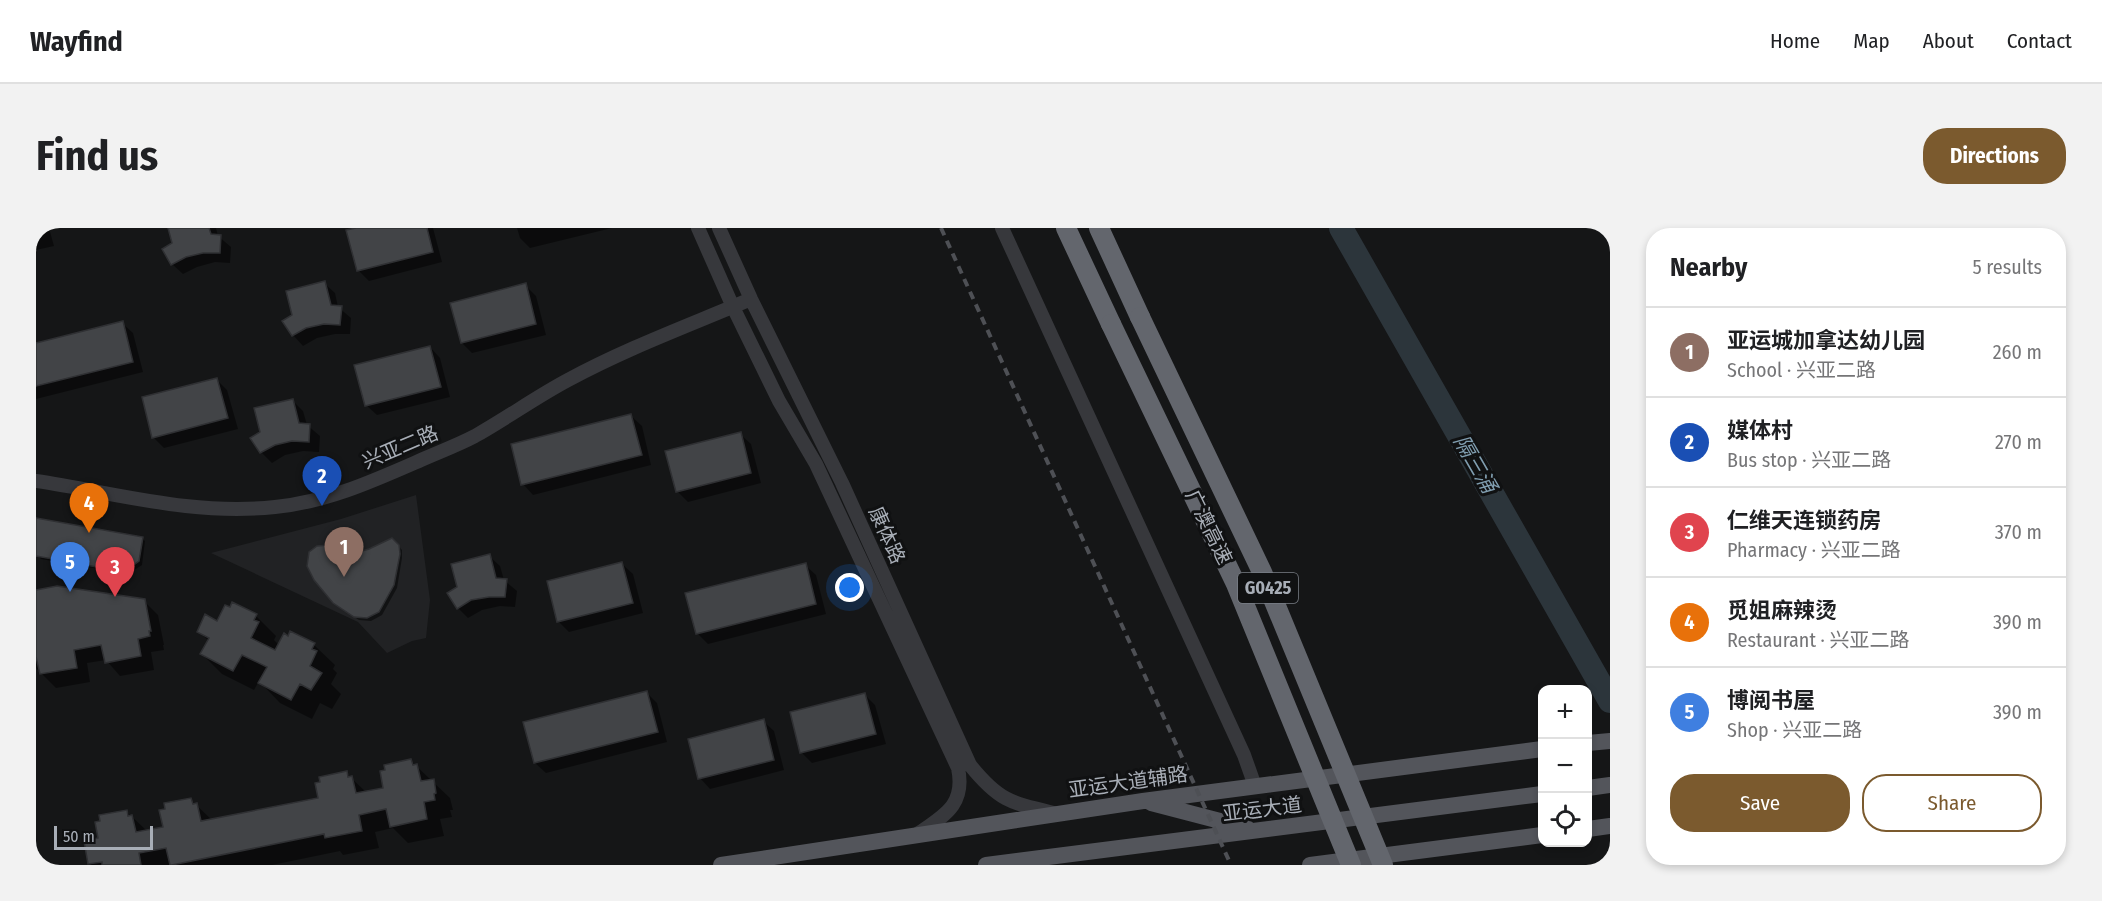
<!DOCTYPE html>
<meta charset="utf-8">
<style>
:root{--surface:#fff;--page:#f2f2f2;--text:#202124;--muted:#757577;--line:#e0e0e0;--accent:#7b5a2e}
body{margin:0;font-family:"Fira Sans Condensed","Noto Sans SC",sans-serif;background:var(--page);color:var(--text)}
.controls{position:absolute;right:18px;bottom:18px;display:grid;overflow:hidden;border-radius:12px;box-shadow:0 3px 9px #0003}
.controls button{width:54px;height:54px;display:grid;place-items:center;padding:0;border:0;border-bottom:2px solid var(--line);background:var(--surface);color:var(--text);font:30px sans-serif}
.scale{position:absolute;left:18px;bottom:15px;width:99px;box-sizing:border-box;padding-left:6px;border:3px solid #a8aeb7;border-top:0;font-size:16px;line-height:21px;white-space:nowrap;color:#a8aeb7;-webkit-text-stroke:4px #101112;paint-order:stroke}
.you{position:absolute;left:814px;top:360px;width:21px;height:21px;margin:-15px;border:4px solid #fff;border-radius:50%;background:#1a73e8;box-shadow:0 0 0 9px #1a73e833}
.badge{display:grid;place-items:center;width:39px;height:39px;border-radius:50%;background:var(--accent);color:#fff;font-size:20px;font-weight:700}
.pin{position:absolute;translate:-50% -50px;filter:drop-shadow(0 2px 3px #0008)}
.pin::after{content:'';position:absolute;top:32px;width:21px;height:18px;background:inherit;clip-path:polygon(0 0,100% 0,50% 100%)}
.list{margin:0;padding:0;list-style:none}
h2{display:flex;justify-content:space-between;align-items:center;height:78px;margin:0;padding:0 24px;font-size:26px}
h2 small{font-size:20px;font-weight:400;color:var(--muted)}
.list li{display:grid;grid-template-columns:39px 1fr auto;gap:18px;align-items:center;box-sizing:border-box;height:90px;padding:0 24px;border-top:2px solid var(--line)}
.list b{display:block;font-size:22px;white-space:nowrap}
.list p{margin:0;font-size:20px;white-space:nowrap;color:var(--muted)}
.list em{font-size:20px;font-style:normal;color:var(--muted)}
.actions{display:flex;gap:12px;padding:18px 24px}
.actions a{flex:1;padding:14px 0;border:2px solid var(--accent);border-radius:24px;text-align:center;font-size:21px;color:var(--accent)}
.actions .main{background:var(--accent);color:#fff}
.icon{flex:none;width:33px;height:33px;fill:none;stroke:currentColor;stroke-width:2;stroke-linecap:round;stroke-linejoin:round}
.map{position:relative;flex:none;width:1574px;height:637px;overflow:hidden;border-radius:24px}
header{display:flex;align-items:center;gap:36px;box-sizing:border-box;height:84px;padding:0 30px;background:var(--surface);border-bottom:2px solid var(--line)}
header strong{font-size:28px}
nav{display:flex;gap:33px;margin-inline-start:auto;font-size:21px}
.intro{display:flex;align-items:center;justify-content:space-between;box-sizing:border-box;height:144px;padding:0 36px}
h1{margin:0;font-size:42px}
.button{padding:15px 27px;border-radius:24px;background:var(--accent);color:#fff;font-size:21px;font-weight:700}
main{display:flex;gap:36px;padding:0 36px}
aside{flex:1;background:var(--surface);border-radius:24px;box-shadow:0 3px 9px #0003}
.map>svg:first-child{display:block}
.built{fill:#212224}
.shadow{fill:#0007}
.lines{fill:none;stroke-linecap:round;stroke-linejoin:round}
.river{stroke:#2c353b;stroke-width:24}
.building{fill:#424447;stroke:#2f3033;stroke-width:1.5}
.minor{stroke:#37383c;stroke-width:14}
.major{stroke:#53555b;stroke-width:16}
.highway{stroke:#63666d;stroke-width:20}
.rail{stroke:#4e5055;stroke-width:4;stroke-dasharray:8 6;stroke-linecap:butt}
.highway-bridge{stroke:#63666d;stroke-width:20}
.labels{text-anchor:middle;stroke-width:6;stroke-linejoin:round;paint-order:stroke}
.shield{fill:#101112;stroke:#7a7f86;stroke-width:1.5}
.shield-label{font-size:18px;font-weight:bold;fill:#a8aeb7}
.street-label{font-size:20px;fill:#a8aeb7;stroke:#101112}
.water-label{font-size:21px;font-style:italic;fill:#809eb0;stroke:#101112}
</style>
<header>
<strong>Wayfind</strong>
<nav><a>Home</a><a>Map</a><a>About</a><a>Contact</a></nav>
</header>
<div class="intro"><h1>Find us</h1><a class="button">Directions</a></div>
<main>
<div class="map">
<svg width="1574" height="637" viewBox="0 0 1574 637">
<rect width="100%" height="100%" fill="#151617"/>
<!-- built -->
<path class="built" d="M380,267L394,372L390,410L376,413L351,425L322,394L175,325L305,291Z"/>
<!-- shadow -->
<path class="shadow" d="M0,0H13L18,18L0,22Z
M133,0H180L182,8L195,19L194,35L179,34L161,39L147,46L136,36L137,16Z
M326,0H397L406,34L333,53L322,42Z
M481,0H576L494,20L484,10Z
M288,55L299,65L302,79L315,90L314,106H299L281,110L267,118L257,107L258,87Z
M489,57L500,68L510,107L436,125L426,115Z
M86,95L97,105L107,144L0,171V117Z
M394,119L404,130L414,169L341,187L330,177Z
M181,152L191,162L202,201L128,220L117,209Z
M256,172L267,183L271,197L284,208L283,224L267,223L249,227L236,235L225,224Z
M595,188L606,198L615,237L497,267L487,256Z
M704,206L715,216L725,255L652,274L641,263Z
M0,291L106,310L109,313L106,337L92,346L5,331L0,325Z
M356,311L366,322V330L361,360L346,387L335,393L323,392L302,378L322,326L345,318Z
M453,328L464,338L468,352L481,363L479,379L464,378L446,382L432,390L422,380L423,360Z
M586,336L597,346L607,385L533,404L522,393Z
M769,337L780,347L790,386L672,416L661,405Z
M0,364L108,373L122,387L128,417H127L128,422L115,424L118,442L84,448L70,432L51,435L54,454L20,460L0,440Z
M197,376L220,388L240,408L238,412L243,417L252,410L255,405L278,417L299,437L297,441L301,445L295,456L305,466L296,481L284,475L276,491L244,475L223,453L218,462L186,446L166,426L173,413L163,404L182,395Z
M611,465L621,475L631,514L510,545L499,535Z
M829,467L839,477L850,516L776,535L765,524Z
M727,493L738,503L748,542L674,561L664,550Z
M375,533L414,570L417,582H414L416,589L404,591L408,608L372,615L357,600L339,604L343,620L307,627L304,623L236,637H55L54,635L64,612L90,583L111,603L129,600L155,572L177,593L284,571L310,545L331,565L349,561Z"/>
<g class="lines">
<!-- river -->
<path class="river" d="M1305,0L1574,473"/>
</g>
<!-- building -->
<path class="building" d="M132,0H173L175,6L185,7L184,25H167L150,29L135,37L126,21L136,15Z
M320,0H391L397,24L321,43L310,2Z
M289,53L295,77L306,78L304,97L288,96L270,100L256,108L246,93L256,87L250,63Z
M490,55L500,96L425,115L414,75Z
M87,93L97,134L0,158V115Z
M394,118L405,159L329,178L318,137Z
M181,150L192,190L116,210L106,169Z
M257,171L263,195L274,196L273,214L256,213L239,217L224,225L214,210L224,204L218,180Z
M595,186L606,227L485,257L475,216Z
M705,204L715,245L640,264L629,223Z
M0,290L107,309L103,333L88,344L0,328Z
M356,310L363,317L364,326L358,357L343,384L331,390L318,389L297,375L278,352L271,338L273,324L281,318L293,317L322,324L333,321Z
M454,326L460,350L471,351L469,369H453L435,372L421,381L411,365L421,359L415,336Z
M586,334L597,375L521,394L511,353Z
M770,335L780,376L660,406L649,365Z
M21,358L109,371L115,403H113L114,408L102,411L105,428L69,435L65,417L38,422L41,440L4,446L0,429V362Z
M196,374L221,386L218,392L223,394L215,410L239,422L248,405L252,408L254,403L279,415L276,421L281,423L274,438L286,445L275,462L264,456L255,472L222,455L231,439L206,427L197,443L164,426L173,410L161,404L169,386L181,393L189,377L194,379Z
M611,463L622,504L498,535L487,494Z
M829,465L840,506L764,525L754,484Z
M728,491L738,532L662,551L652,511Z
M375,531L377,537L381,536L385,553L398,551L400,565L398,566L399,572L388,574L391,591L354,599L350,581L323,587L326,603L289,610L288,606L136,637H134L130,620L103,625L105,637H66V634L52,636L48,613L62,610L59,594L64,593L63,587L91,582L92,588L96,587L100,604L127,599L123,582L129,581L128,575L155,570L157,576L161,575L165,593L282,570L279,555L284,554L283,549L311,543L312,549L316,548L320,565L347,560L344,543L349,542L348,537Z"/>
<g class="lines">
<!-- minor -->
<path class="minor" d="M662,0L697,79L743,173L780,236L922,540C930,578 907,588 880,607
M683,0L715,71L806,255L934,537C963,573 975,575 1018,585
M966,0L1208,527L1219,558
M0,253C80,265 157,288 239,279C291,274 337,253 385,232C403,224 422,217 439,208C471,190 500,169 532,152C591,120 654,97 715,71"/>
<!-- major -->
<path class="major" d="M1552,515L1574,513
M1552,560L1574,557
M1115,575L1211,600
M1552,601L1574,598
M685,637L1107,573L1506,521
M950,637L1506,566
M1274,637L1506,607"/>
<!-- highway -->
<path class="highway" d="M1030,0L1075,96
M1063,0L1104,89"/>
<!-- rail -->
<path class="rail" d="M905,0L1195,637"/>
<!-- highway-bridge -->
<path class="highway-bridge" d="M1104,89L1226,344L1347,637
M1075,96L1200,356L1315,637"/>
</g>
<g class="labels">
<!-- shield labels -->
<rect class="shield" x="1202" y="345" width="60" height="30" rx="4.5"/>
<g class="shield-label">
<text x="1232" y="366">G0425</text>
</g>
<!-- street labels -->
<g class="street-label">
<text transform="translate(364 219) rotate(-23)" y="7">兴亚二路</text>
<text transform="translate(1173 299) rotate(64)" y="7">广澳高速</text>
<text transform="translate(851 307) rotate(66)" y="7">康体路</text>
<text transform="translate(1092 554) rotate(-8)" y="7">亚运大道辅路</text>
<text transform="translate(1226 581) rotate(-7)" y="7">亚运大道</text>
</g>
<!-- water labels -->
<g class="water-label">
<text transform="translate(1439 236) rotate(60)" y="7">隔三涌</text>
</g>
</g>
</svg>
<div class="controls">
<button>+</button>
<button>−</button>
<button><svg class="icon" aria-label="locate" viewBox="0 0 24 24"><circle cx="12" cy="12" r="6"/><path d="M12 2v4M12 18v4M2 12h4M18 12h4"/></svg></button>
</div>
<div class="scale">50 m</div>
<div class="you"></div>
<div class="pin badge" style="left:308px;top:349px;background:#8d6e63">1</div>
<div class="pin badge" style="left:286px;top:278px;background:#1a4fb4">2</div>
<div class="pin badge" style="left:79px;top:369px;background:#e0444e">3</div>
<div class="pin badge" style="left:53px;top:305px;background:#e8710a">4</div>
<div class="pin badge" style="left:34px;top:364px;background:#3f7fe0">5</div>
</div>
<aside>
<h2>Nearby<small>5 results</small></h2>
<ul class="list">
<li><span class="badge" style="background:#8d6e63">1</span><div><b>亚运城加拿达幼儿园</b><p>School · 兴亚二路</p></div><em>260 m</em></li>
<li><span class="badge" style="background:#1a4fb4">2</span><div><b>媒体村</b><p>Bus stop · 兴亚二路</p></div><em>270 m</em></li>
<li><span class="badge" style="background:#e0444e">3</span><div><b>仁维天连锁药房</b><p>Pharmacy · 兴亚二路</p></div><em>370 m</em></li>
<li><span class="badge" style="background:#e8710a">4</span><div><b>觅姐麻辣烫</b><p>Restaurant · 兴亚二路</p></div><em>390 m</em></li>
<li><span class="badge" style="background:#3f7fe0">5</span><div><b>博阅书屋</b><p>Shop · 兴亚二路</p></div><em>390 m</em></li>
</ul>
<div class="actions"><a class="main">Save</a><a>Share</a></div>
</aside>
</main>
